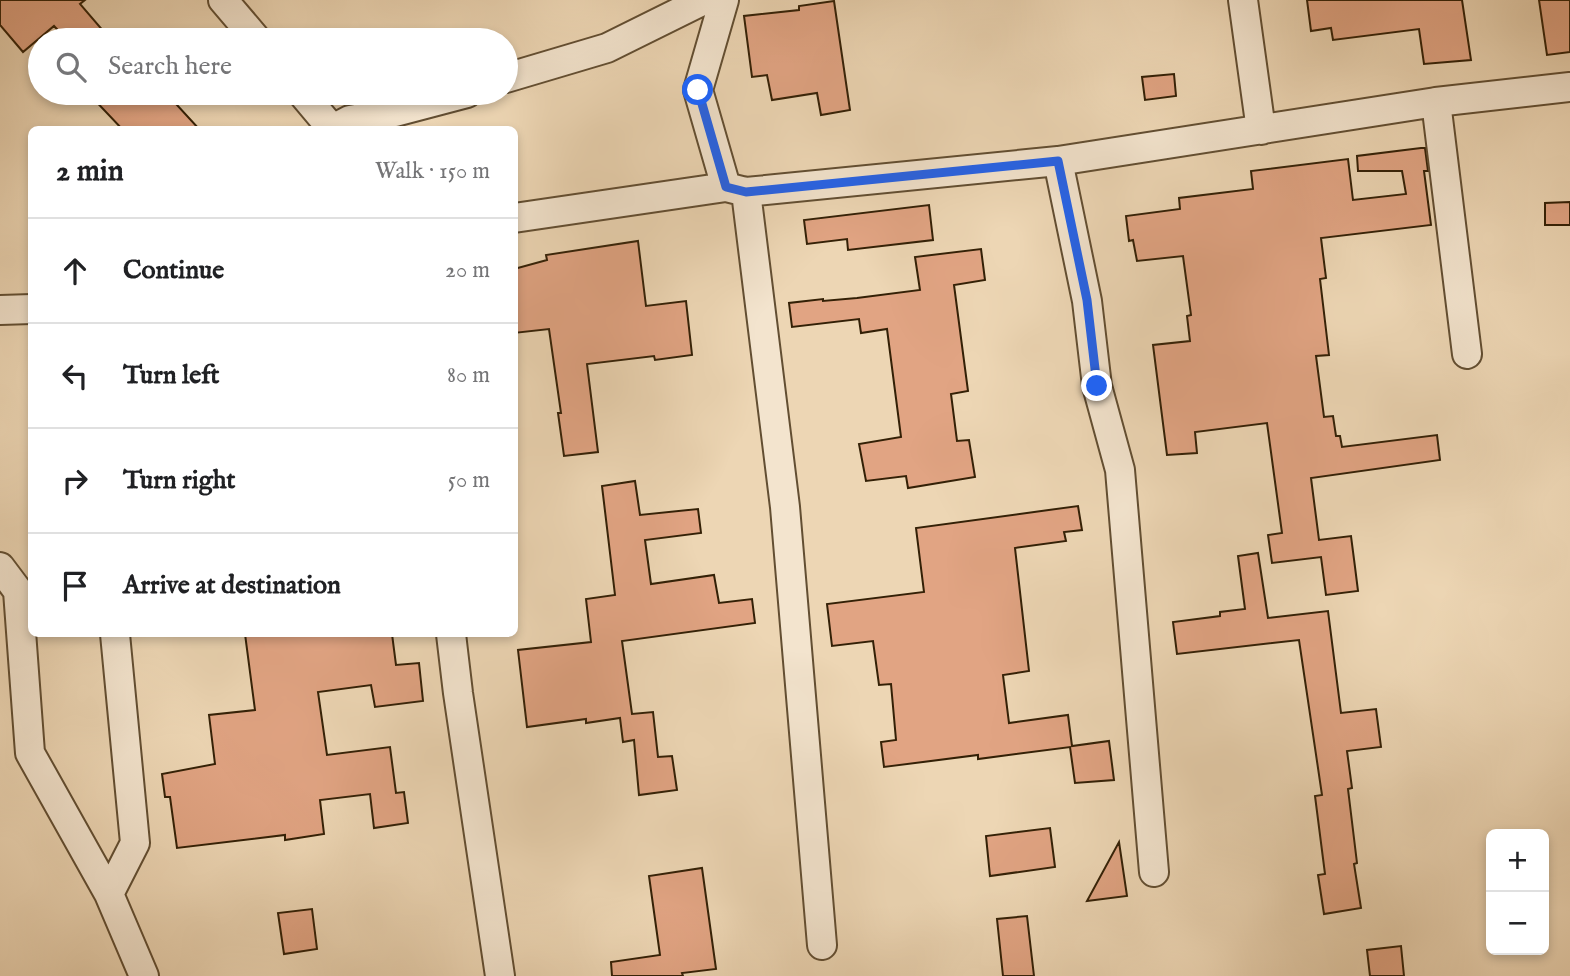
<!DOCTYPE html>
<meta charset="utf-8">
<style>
:root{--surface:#fff;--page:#f6f6f6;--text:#202124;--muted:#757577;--line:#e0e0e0}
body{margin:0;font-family:"IM FELL English",serif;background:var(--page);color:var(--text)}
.controls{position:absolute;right:21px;bottom:21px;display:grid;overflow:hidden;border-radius:10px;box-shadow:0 4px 10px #0003}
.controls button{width:63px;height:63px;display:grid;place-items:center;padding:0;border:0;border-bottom:2px solid var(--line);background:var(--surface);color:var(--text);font:35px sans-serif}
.stop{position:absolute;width:21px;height:21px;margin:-16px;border:5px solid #2563eb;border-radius:50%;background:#fff}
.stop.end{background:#2563eb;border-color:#fff;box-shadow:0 2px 7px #0008}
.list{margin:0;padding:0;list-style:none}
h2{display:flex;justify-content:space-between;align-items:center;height:91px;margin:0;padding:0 28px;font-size:30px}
h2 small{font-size:23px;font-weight:400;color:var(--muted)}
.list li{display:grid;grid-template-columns:46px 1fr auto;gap:21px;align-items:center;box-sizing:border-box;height:105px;padding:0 28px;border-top:2px solid var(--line)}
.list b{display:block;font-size:26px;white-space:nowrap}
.list em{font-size:23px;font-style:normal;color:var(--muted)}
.icon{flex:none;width:38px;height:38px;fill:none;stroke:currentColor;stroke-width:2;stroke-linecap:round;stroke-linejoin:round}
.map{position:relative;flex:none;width:1570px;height:976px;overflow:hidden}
.search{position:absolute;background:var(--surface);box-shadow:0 4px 10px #0003;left:28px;top:28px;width:490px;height:77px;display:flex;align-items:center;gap:18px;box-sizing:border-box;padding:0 24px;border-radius:38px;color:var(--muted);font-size:26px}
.panel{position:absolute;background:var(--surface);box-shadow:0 4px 10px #0003;left:28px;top:126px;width:490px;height:511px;border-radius:10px}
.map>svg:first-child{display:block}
.building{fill:#e1a483;stroke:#332006;stroke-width:2}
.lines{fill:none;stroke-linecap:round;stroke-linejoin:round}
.minor-casing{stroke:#624e32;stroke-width:32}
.minor{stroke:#f3e4ce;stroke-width:28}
.route{stroke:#2563eb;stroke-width:9}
</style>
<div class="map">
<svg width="1570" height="976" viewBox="0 0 1570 976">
<rect width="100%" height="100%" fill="#edd6b4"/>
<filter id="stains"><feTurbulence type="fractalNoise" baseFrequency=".00286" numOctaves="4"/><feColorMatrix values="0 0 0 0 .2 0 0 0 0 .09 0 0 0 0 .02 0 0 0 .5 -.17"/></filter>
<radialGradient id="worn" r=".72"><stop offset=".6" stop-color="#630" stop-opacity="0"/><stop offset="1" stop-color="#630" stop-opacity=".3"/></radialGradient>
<!-- building -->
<path class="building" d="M0,0H85L80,4L111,40H67L54,26L23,52L0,25Z
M1307,0H1462L1471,60L1424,64L1419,29L1333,40L1331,28L1311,31Z
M1539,0H1570V52L1547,55Z
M834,1L850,110L821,115L817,93L772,100L767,75L752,77L744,16L799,10V6Z
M1174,74L1176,96L1145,100L1142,77Z
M88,93H166L200,130H123Z
M1421,148H1425L1428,171H1424L1431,225L1321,238L1326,278L1320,279L1329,355L1316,356L1324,417L1333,416L1336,436H1340L1342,447L1437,435L1440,460L1311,478L1319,540L1351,536L1355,567L1358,591L1326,595L1321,557L1272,563L1268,535L1282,533L1267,423L1195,432L1197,453L1167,455L1153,345L1190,341L1187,316L1191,315L1183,256L1137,261L1133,240L1129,241L1126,216L1180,209L1179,198L1253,189L1251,171L1348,159L1353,200L1406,194L1402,171H1358L1357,156Z
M1570,202V225H1545V203Z
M929,205L933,240L848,250L847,239L807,244L804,220Z
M638,241L646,306L686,301L692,355L655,360L654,356L587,364L598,452L564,456L558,413H561L549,329L514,333V269L547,260L546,255Z
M981,249L985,280L954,285L968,391L951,394L957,441L969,440L975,477L908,488L906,476L866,481L859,444L901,437L887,329L861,333L859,319L792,327L789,303L823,299V301L857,298L920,290L915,257Z
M635,481L640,515L698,509L701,533L645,540L651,584L714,575L719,603L752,599L755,623L622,641L632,714L653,712L658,757L672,756L677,790L639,795L634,740L623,742L620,718L586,723V719L527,727L518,650L591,642L586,599L615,595L602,486Z
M1078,506L1082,530L1064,532L1066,541L1015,548L1029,671L1003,675L1009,723L1068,715L1072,746L1109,741L1114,780L1075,783L1070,747L978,759V755L884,767L881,742L896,740L891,684L879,685L873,641L832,646L827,604L924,592L916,528Z
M1258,553L1268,618L1328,611L1341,713L1376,709L1381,747L1347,751L1352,788L1348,789L1357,863L1354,864L1361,908L1324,914L1318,875L1325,874L1315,796L1322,795L1299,640L1177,654L1173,622L1220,616V612L1245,609L1238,556Z
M245,634H392L396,665L419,663L423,701L375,707L371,685L318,692L327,755L390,747L396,793L404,792L408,823L374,828L370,794L320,800L324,834L285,840V835L177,848L170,797H165L162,774L215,764L209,715L255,710Z
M1050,828L1055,867L990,876L986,836Z
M1119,842L1127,896L1087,901Z
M702,868L716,969L682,973L683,976H612L611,962L660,955L649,876Z
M312,909L317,949L284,954L278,913Z
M1027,916L1034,976H1003L997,919Z
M1401,946L1404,976H1370L1367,950Z"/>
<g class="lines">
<!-- minor casing -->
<g class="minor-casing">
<path id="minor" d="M223,0L257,40
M724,0L698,90L726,187
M1243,0L1261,130
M506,78L607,48L704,0
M302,93L333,130
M1436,102L1467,354
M331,130L350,120L395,112L467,93
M1058,161L1087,301L1097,386L1120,470L1154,872
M746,192L785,507L822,945
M514,218L726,187L746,192L1058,161L1436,102L1570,87
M0,310L32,309
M0,567L18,591L30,753L109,894L144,976
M451,634L458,693L500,976
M109,894L135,843L115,634"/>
</g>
<!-- minor -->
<use href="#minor" class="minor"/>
</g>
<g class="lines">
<!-- route -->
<path class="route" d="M698,90L726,187L746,192L1058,161L1087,300L1097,386"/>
</g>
<rect width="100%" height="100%" filter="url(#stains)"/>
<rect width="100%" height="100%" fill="url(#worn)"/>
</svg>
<div class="controls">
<button>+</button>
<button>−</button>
</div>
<div class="stop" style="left:698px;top:90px"></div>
<div class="stop end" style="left:1097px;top:386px"></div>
<div class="search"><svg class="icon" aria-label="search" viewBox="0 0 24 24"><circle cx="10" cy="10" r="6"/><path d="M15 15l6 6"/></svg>Search here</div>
<section class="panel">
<h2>2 min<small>Walk · 150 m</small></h2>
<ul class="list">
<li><svg class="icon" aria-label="ahead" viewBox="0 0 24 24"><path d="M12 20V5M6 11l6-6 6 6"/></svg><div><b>Continue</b></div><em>20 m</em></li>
<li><svg class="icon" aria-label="left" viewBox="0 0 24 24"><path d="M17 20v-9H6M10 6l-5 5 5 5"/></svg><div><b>Turn left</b></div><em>80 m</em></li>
<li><svg class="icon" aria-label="right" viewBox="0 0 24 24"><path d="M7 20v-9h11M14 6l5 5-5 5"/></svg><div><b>Turn right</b></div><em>50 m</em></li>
<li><svg class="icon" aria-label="arrive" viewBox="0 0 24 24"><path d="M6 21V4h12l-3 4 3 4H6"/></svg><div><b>Arrive at destination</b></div></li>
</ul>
</section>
</div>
